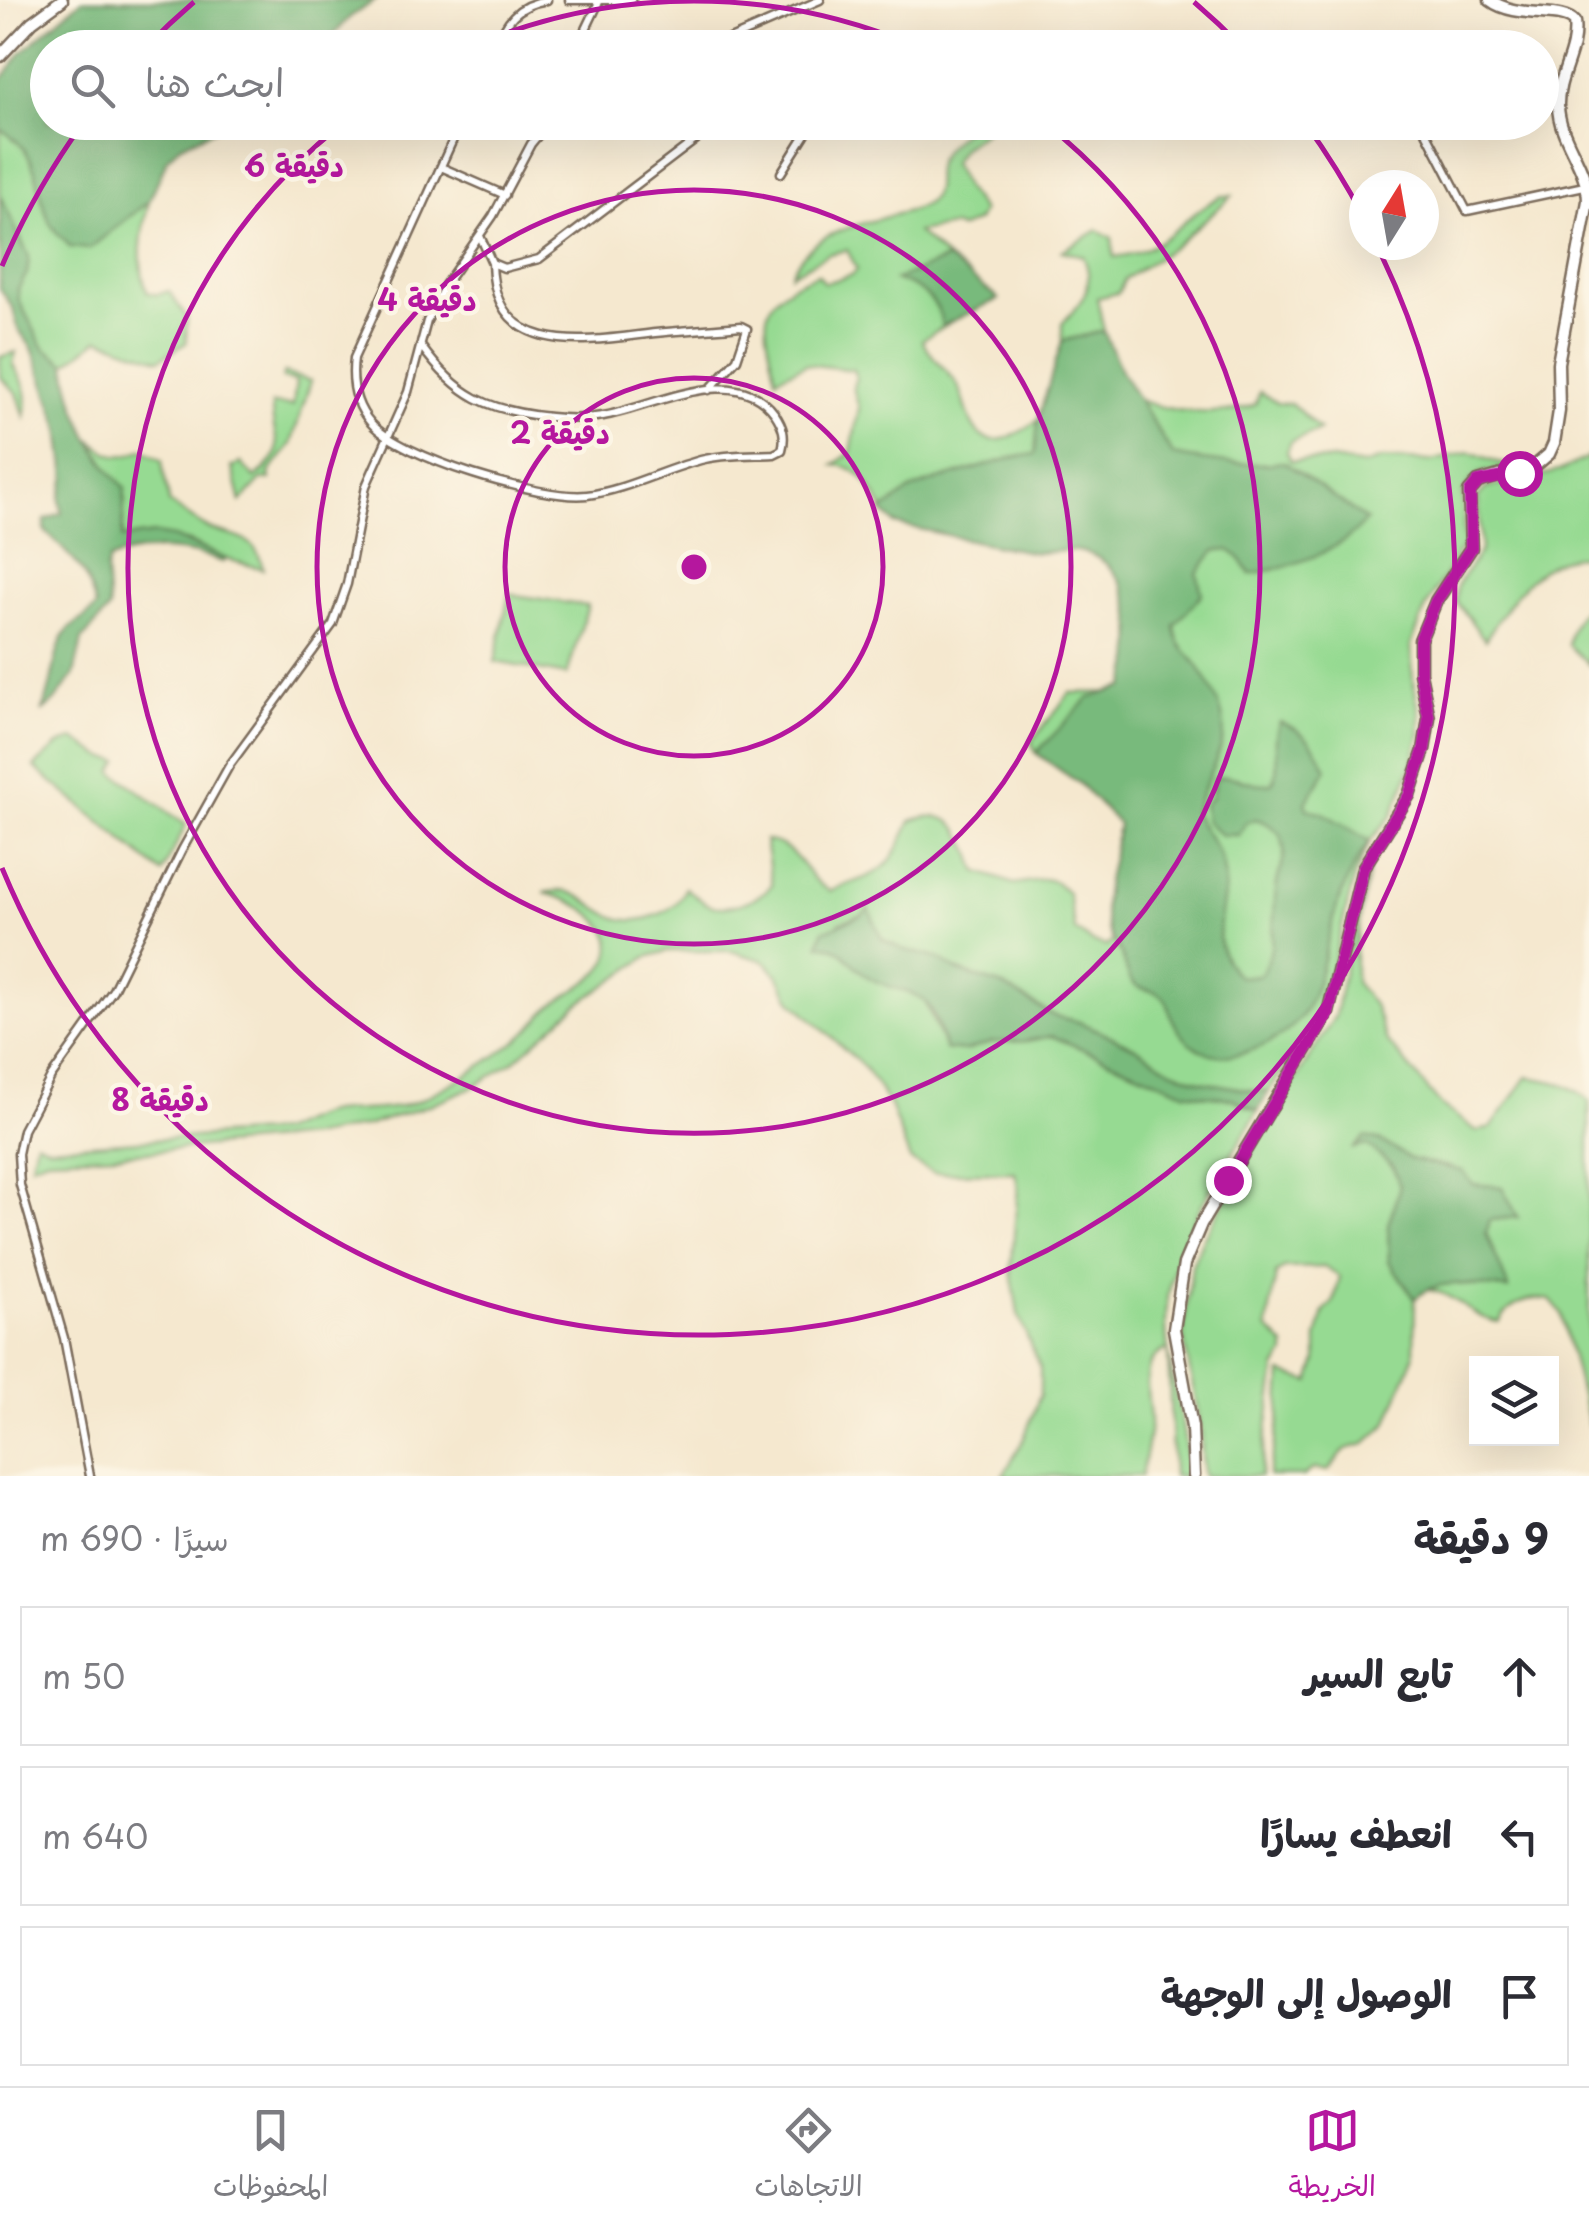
<!DOCTYPE html>
<html lang="ar">
<meta charset="utf-8">
<style>
:root{--surface:#fff;--page:#f7f7f7;--text:#2b2b33;--muted:#7c7c81;--line:#e1e1e2;--accent:#b5179e}
body{margin:0;font-family:"Playpen Sans","Playpen Sans Arabic",sans-serif;background:var(--page);color:var(--text);direction:rtl}
.controls{position:absolute;right:30px;bottom:30px;display:grid;overflow:hidden;border-radius:0px;box-shadow:0 10px 40px #0002}
.controls button{width:90px;height:90px;display:grid;place-items:center;padding:0;border:0;border-bottom:2px solid var(--line);background:var(--surface);color:var(--text);font:50px sans-serif}
.compass{position:absolute;left:1349px;top:170px;width:90px;height:90px;border-radius:50%;background:var(--surface);box-shadow:0 10px 40px #0002;rotate:11deg}
.stop{position:absolute;width:30px;height:30px;margin:-22px;border:8px solid #b5179e;border-radius:50%;background:#fff}
.stop.end{background:#b5179e;border-color:#fff;box-shadow:0 2px 10px #0008}
.list{margin:0;padding:0;list-style:none}
h2{display:flex;justify-content:space-between;align-items:center;height:130px;margin:0;padding:0 40px;font-size:42px}
h2 small{font-size:32px;font-weight:400;color:var(--muted)}
.list li{display:grid;grid-template-columns:65px 1fr auto;gap:30px;align-items:center;box-sizing:border-box;height:140px;margin:0 20px 20px;padding:0 20px;border:2px solid var(--line);border-radius:0px}
.list b{display:block;font-size:38px;white-space:nowrap}
.list em{font-size:32px;font-style:normal;color:var(--muted)}
.icon{flex:none;width:55px;height:55px;fill:none;stroke:currentColor;stroke-width:2;stroke-linecap:round;stroke-linejoin:round}
.map{position:relative;flex:none;width:1589px;height:1476px;overflow:hidden;direction:ltr}
.search{position:absolute;background:var(--surface);box-shadow:0 10px 40px #0002;left:30px;right:30px;top:30px;height:110px;display:flex;align-items:center;gap:25px;box-sizing:border-box;padding:0 35px;border-radius:55px;color:var(--muted);font-size:38px}
.sheet{height:610px;background:var(--surface)}
nav{display:flex;justify-content:space-around;align-items:center;box-sizing:border-box;height:140px;border-top:2px solid var(--line);background:var(--surface);font-size:28px;color:var(--muted)}
nav a{display:grid;justify-items:center;gap:5px}
nav .on{color:var(--accent)}
.map>svg:first-child{display:block}
.green{fill:#96da92;stroke:#688258;stroke-width:2.5}
.forest{fill:#78ba7c;stroke:#5a724d;stroke-width:2.5}
.lines{fill:none;stroke-linecap:round;stroke-linejoin:round}
.street-casing{stroke:#7c6c5c;stroke-width:11}
.secondary-casing{stroke:#7c6c5c;stroke-width:15}
.primary-casing{stroke:#7c6c5c;stroke-width:15}
.street{stroke:#fff;stroke-width:6}
.secondary{stroke:#fff;stroke-width:10}
.primary{stroke:#fff;stroke-width:10}
.route{stroke:#b5179e;stroke-width:12}
.ring{fill:none;stroke:#b5179e;stroke-width:5}
.centre{fill:#b5179e;stroke:#fcf5e5;stroke-width:5}
.ring-label{font-size:30px;text-anchor:middle;font-weight:bold;fill:#b5179e;stroke:#fcf5e5;stroke-width:9;stroke-linejoin:round;paint-order:stroke}
</style>
<div class="map">
<svg width="1589" height="1476" viewBox="0 0 1589 1476">
<rect width="100%" height="100%" fill="#fcf5e5"/>
<filter id="ink" filterUnits="userSpaceOnUse"><feTurbulence type="fractalNoise" baseFrequency=".01" numOctaves="2"/><feDisplacementMap in="SourceGraphic" scale="20" xChannelSelector="R" yChannelSelector="G"/><feConvolveMatrix kernelMatrix="1 2 1 2 8 2 1 2 1" color-interpolation-filters="sRGB"/></filter>
<filter id="wash" filterUnits="userSpaceOnUse"><feTurbulence type="fractalNoise" baseFrequency=".0048" numOctaves="4" result="noise"/><feDisplacementMap in="SourceGraphic" scale="40" xChannelSelector="R" yChannelSelector="G"/><feGaussianBlur stdDeviation="2.25" result="paint"/><feColorMatrix in="noise" values="0 0 0 0 0 0 0 0 0 0 0 0 0 0 0 0 0 1.4 0 .05"/><feComposite in="paint" operator="in"/></filter>
<g filter="url(#wash)">
<rect width="100%" height="100%" fill="#f5e8cf"/>
<!-- green -->
<path class="green" d="M972,123H996L963,147L952,163L967,191L982,211L977,221L960,229L952,226L917,232L947,259L897,281C920,286 940,302 943,326L948,324L922,340C930,358 946,367 957,384C965,397 966,416 975,429C990,453 1022,432 1038,420L1036,454L1172,453L1139,400C1172,413 1221,417 1255,405L1260,392L1277,403L1292,404L1320,430L1290,442L1287,452L1291,461L1332,460L1364,465L1381,459L1431,461L1470,452L1512,467L1481,473L1472,479L1463,492L1464,544L1427,605L1411,645L1413,680L1420,715V735L1412,765L1392,815L1370,841L1354,877L1321,1013L1269,1091H1253L1200,1081L1170,1069L1137,1048L1079,1022L1055,1016L1003,986L958,971L940,959L902,949L882,939L862,915L840,922L830,944L848,956L868,977L924,999L945,1049L966,1051L992,1042L1026,1041L1052,1036L1185,1092L1233,1099L1258,1111C1220,1177 1167,1243 1166,1322C1166,1374 1188,1424 1187,1476H1173L1168,1349C1137,1361 1149,1394 1150,1420C1150,1438 1144,1458 1141,1476H1003L1023,1441L1040,1395V1368L1018,1314L1011,1271L1018,1186L1015,1172L934,1173L910,1160L890,1105L865,1068L792,1001L779,977L765,961L731,951H668L647,957L577,1005L513,1062L473,1087L427,1106L366,1126L311,1137L114,1155L47,1158L31,1164L36,1141L49,1147L282,1131C299,1124 313,1115 332,1112C363,1108 392,1113 422,1099C456,1082 491,1061 520,1038C530,1030 538,1019 547,1010C562,996 582,988 597,974C637,934 580,900 544,893C580,884 588,908 617,918C640,926 679,912 685,888C692,893 698,898 705,903C724,914 758,900 772,885L765,840C800,845 802,876 830,891C882,871 888,875 911,821C953,805 966,834 977,871L1014,884L1045,879L1056,882L1068,893L1075,930L1092,942L1107,946L1112,941L1104,907L1118,824L1080,784L1036,753L1031,742L1070,693L1106,692L1125,687C1140,642 1137,560 1078,551C1063,549 1047,554 1031,552C986,544 940,533 895,524C874,502 869,466 834,465L851,452L859,408L853,387L856,377L853,370L806,364L776,378C763,316 753,300 818,274L825,283L852,275L857,269L847,250L829,254L791,274C811,230 860,225 901,213C911,210 923,208 930,200C939,190 933,175 937,163C942,148 961,134 972,123Z
M0,129C32,148 27,157 41,185C52,207 74,228 89,248L149,201C141,233 136,260 147,292L157,295L169,291L187,318L186,343L160,359C139,354 121,346 99,339L66,364L43,347L19,301L18,289L27,273L29,257L0,195Z
M1222,196H1232L1175,246L1125,279L1118,293L1097,298L1104,331L1062,341V324C1082,301 1097,286 1083,256L1062,251L1098,230L1112,238L1114,257C1169,251 1180,216 1222,196Z
M16,352L13,364C25,384 30,393 25,417L17,393L0,377V357Z
M284,373L311,381L291,444L269,473L270,479H262L241,502L232,467L241,463L255,478C292,447 271,445 272,404L293,406L296,381L282,378Z
M91,439C108,456 121,461 142,449L162,460C163,476 168,487 169,503C182,511 196,523 210,529C236,539 256,534 263,569L226,559L189,542L155,534L122,539L125,489L112,475Z
M1589,456V557C1540,549 1508,605 1485,640L1456,601L1457,586L1481,550L1478,497L1486,488L1563,470Z
M509,594L588,606L567,675L495,662Z
M1589,604V665L1568,645C1570,627 1576,616 1589,604Z
M74,739L103,757L119,761L113,772L186,825L162,873L34,767L58,745Z
M1369,870L1355,946V982L1375,1007L1386,1040L1442,1106L1477,1131L1491,1128L1527,1077C1548,1080 1574,1084 1589,1101V1426L1561,1313L1550,1300C1527,1296 1511,1303 1499,1322C1470,1319 1457,1293 1428,1290L1444,1283L1508,1289L1485,1233L1490,1220L1518,1217L1487,1188L1473,1184L1449,1167L1410,1159L1381,1141L1365,1137L1356,1147L1367,1144L1393,1167L1400,1186L1388,1225L1389,1261L1415,1299L1414,1356L1387,1424L1365,1444L1346,1449L1328,1471C1317,1468 1312,1467 1304,1476H1268L1279,1422L1282,1373L1310,1382L1317,1361V1338L1324,1312L1334,1301L1340,1277L1324,1267L1284,1268L1276,1274L1267,1327L1285,1346V1354L1276,1369L1260,1476H1203L1201,1428L1183,1336L1192,1265L1203,1239L1266,1127L1335,1016L1351,935Z"/>
<!-- forest -->
<path class="forest" d="M81,0H376L350,17L322,47L48,48V122L228,123L179,146L168,158L149,201L89,249L70,247C64,239 53,230 49,221C33,182 43,154 0,129V82L22,52Z
M0,195L29,257L27,273L18,289L19,301L43,347L66,364C72,410 92,454 125,488L122,538L155,534L173,537L226,559L223,562C189,549 143,544 109,560L106,570L109,609L82,640L74,675L54,702L42,712C53,689 54,649 65,634C74,622 87,618 96,607C86,567 73,559 45,531V520L62,513L60,499L66,477L60,428L32,348L18,329L13,309L0,288Z
M947,259L999,299L942,326C941,301 919,286 895,280Z
M1104,331L1122,373L1173,455C1210,462 1247,467 1284,462L1366,520C1342,552 1289,567 1250,574L1239,557L1229,550L1215,551L1197,573L1202,594L1175,625C1177,648 1185,648 1197,665C1244,735 1220,742 1194,812C1202,830 1219,847 1223,867C1232,907 1200,940 1239,977L1260,975C1279,947 1271,915 1277,883C1280,866 1289,855 1281,837C1276,827 1267,823 1256,819L1246,822L1239,835H1221L1206,821L1204,805L1212,797L1214,779C1234,771 1251,788 1272,783C1283,766 1270,742 1280,722C1305,731 1316,746 1327,769L1305,803L1308,809L1325,814L1370,841C1350,868 1338,898 1330,931C1315,992 1313,1032 1243,1053C1211,1062 1184,1047 1171,1016C1169,1011 1169,1005 1166,1001C1158,987 1143,993 1134,984C1127,979 1126,964 1122,956C1118,947 1111,939 1108,930C1097,895 1115,858 1118,824L1080,784L1036,753L1089,698L1125,687C1140,643 1137,560 1078,551C1063,549 1047,554 1031,552C986,544 940,533 895,524L882,511L910,490L928,483L1011,458L1035,454L1038,420L1062,341Z
M869,909L882,939L902,949L940,959L958,971L1003,986L1054,1016L1079,1022L1137,1048L1170,1069L1200,1081L1253,1091H1269L1258,1111L1233,1099L1185,1092L1052,1036L1026,1041L992,1042L966,1051L945,1049C940,1034 935,1008 922,999C907,989 886,988 870,978C851,967 844,944 819,945L823,931L862,915Z
M1365,1137L1381,1141L1410,1159L1463,1171L1473,1184L1502,1187L1518,1217L1490,1220L1486,1233L1509,1289C1478,1288 1440,1273 1415,1299L1389,1261L1388,1225L1400,1186L1393,1167L1367,1145L1354,1148Z"/>
</g>
<g filter="url(#ink)">
<g class="lines">
<!-- street casing -->
<g class="street-casing">
<path id="street" d="M569,0H632
M733,39L756,44L790,41L804,48
M495,48C506,21 516,5 547,0
M577,48L599,2
M709,48L820,0
M1425,122L1426,132L1467,211L1589,185
M441,167L505,195
M781,173L813,122
M480,236L492,263L504,268L539,259L719,122
M492,263C494,360 588,341 655,333C684,330 712,329 741,326L747,329L737,359L709,390
M421,346C457,396 488,411 550,417C567,419 586,419 603,416C654,407 737,360 775,414C783,426 786,436 782,450L774,454C752,455 727,454 705,459C666,468 627,490 587,495C541,500 401,458 371,423C354,404 351,382 354,358L461,122
M90,1476L64,1338L20,1185L18,1154L23,1130L51,1077L113,990L182,850L229,766L333,624L347,584L366,486L408,392L427,321L445,285L493,216L531,144L549,122"/>
</g>
<!-- secondary casing -->
<g class="secondary-casing">
<path id="secondary" d="M1194,1476L1192,1427L1174,1329L1184,1264L1201,1224L1328,1013L1363,868L1409,795L1424,750L1429,718L1420,673V640L1436,601L1471,548L1469,492L1478,482L1536,465L1549,454L1554,443L1559,411L1558,363L1588,201C1588,166 1559,140 1558,106C1557,76 1578,52 1574,22C1562,7 1516,20 1490,0"/>
</g>
<!-- primary casing -->
<g class="primary-casing">
<path id="primary" d="M0,56L32,22L62,0"/>
</g>
<!-- street -->
<use href="#street" class="street"/>
<!-- secondary -->
<use href="#secondary" class="secondary"/>
<!-- primary -->
<use href="#primary" class="primary"/>
</g>
</g>
<g class="lines" filter="url(#ink)">
<!-- route -->
<path class="route" d="M1228,1180L1328,1014L1363,868L1409,796L1424,750L1429,718L1420,673V640L1436,601L1471,548L1470,492L1478,482L1519,473"/>
</g>
<!-- distance rings -->
<g class="ring">
<circle cx="694" cy="567" r="189"/>
<circle cx="694" cy="567" r="377"/>
<path d="M473 46A566 566 0 0 1 915 46M1046 124A566 566 0 1 1 342 124"/>
<path d="M2 266A755 755 0 0 1 83 123M146 47A755 755 0 0 1 194 2M1194 2A755 755 0 0 1 1242 47M1305 123A755 755 0 0 1 1364 218M1378 248A755 755 0 1 1 2 868"/>
</g>
<circle cx="694" cy="567" r="15" class="centre"/>
<g class="ring-label">
<text x="294" y="177">6 دقيقة</text>
<text x="427" y="311">4 دقيقة</text>
<text x="560" y="444">2 دقيقة</text>
<text x="160" y="1111">8 دقيقة</text>
</g>
</svg>
<div class="controls">
<button><svg class="icon" aria-label="layers" viewBox="0 0 24 24"><path d="M12 4l9 5-9 5-9-5zM3 14l9 5 9-5"/></svg></button>
</div>
<svg class="compass" viewBox="-18 -18 36 36"><path d="M0-13l5 13h-10z" fill="#e53935"/><path d="M0 13l5-13h-10z" fill="#7c7c81"/></svg>
<div class="stop" style="left:1519px;top:473px"></div>
<div class="stop end" style="left:1228px;top:1180px"></div>
<div class="search"><svg class="icon" aria-label="search" viewBox="0 0 24 24"><circle cx="10" cy="10" r="6"/><path d="M15 15l6 6"/></svg>ابحث هنا</div>
</div>
<section class="sheet">
<h2>9 دقيقة<small>سيرًا · 690 m</small></h2>
<ul class="list">
<li><svg class="icon" aria-label="ahead" viewBox="0 0 24 24"><path d="M12 20V5M6 11l6-6 6 6"/></svg><div><b>تابع السير</b></div><em>50 m</em></li>
<li><svg class="icon" aria-label="left" viewBox="0 0 24 24"><path d="M17 20v-9H6M10 6l-5 5 5 5"/></svg><div><b>انعطف يسارًا</b></div><em>640 m</em></li>
<li><svg class="icon" aria-label="arrive" viewBox="0 0 24 24"><path d="M6 21V4h12l-3 4 3 4H6"/></svg><div><b>الوصول إلى الوجهة</b></div></li>
</ul>
</section>
<nav>
<a class="on"><svg class="icon" aria-label="map" viewBox="0 0 24 24"><path d="M3 6l6-2 6 2 6-2v14l-6 2-6-2-6 2zM9 4v14M15 6v14"/></svg>الخريطة</a>
<a><svg class="icon" aria-label="directions" viewBox="0 0 24 24"><path d="M12 3l9 9-9 9-9-9zM9 14v-3h6M13 9l2 2-2 2"/></svg>الاتجاهات</a>
<a><svg class="icon" aria-label="saved" viewBox="0 0 24 24"><path d="M7 4h10v16l-5-4-5 4z"/></svg>المحفوظات</a>
</nav>
